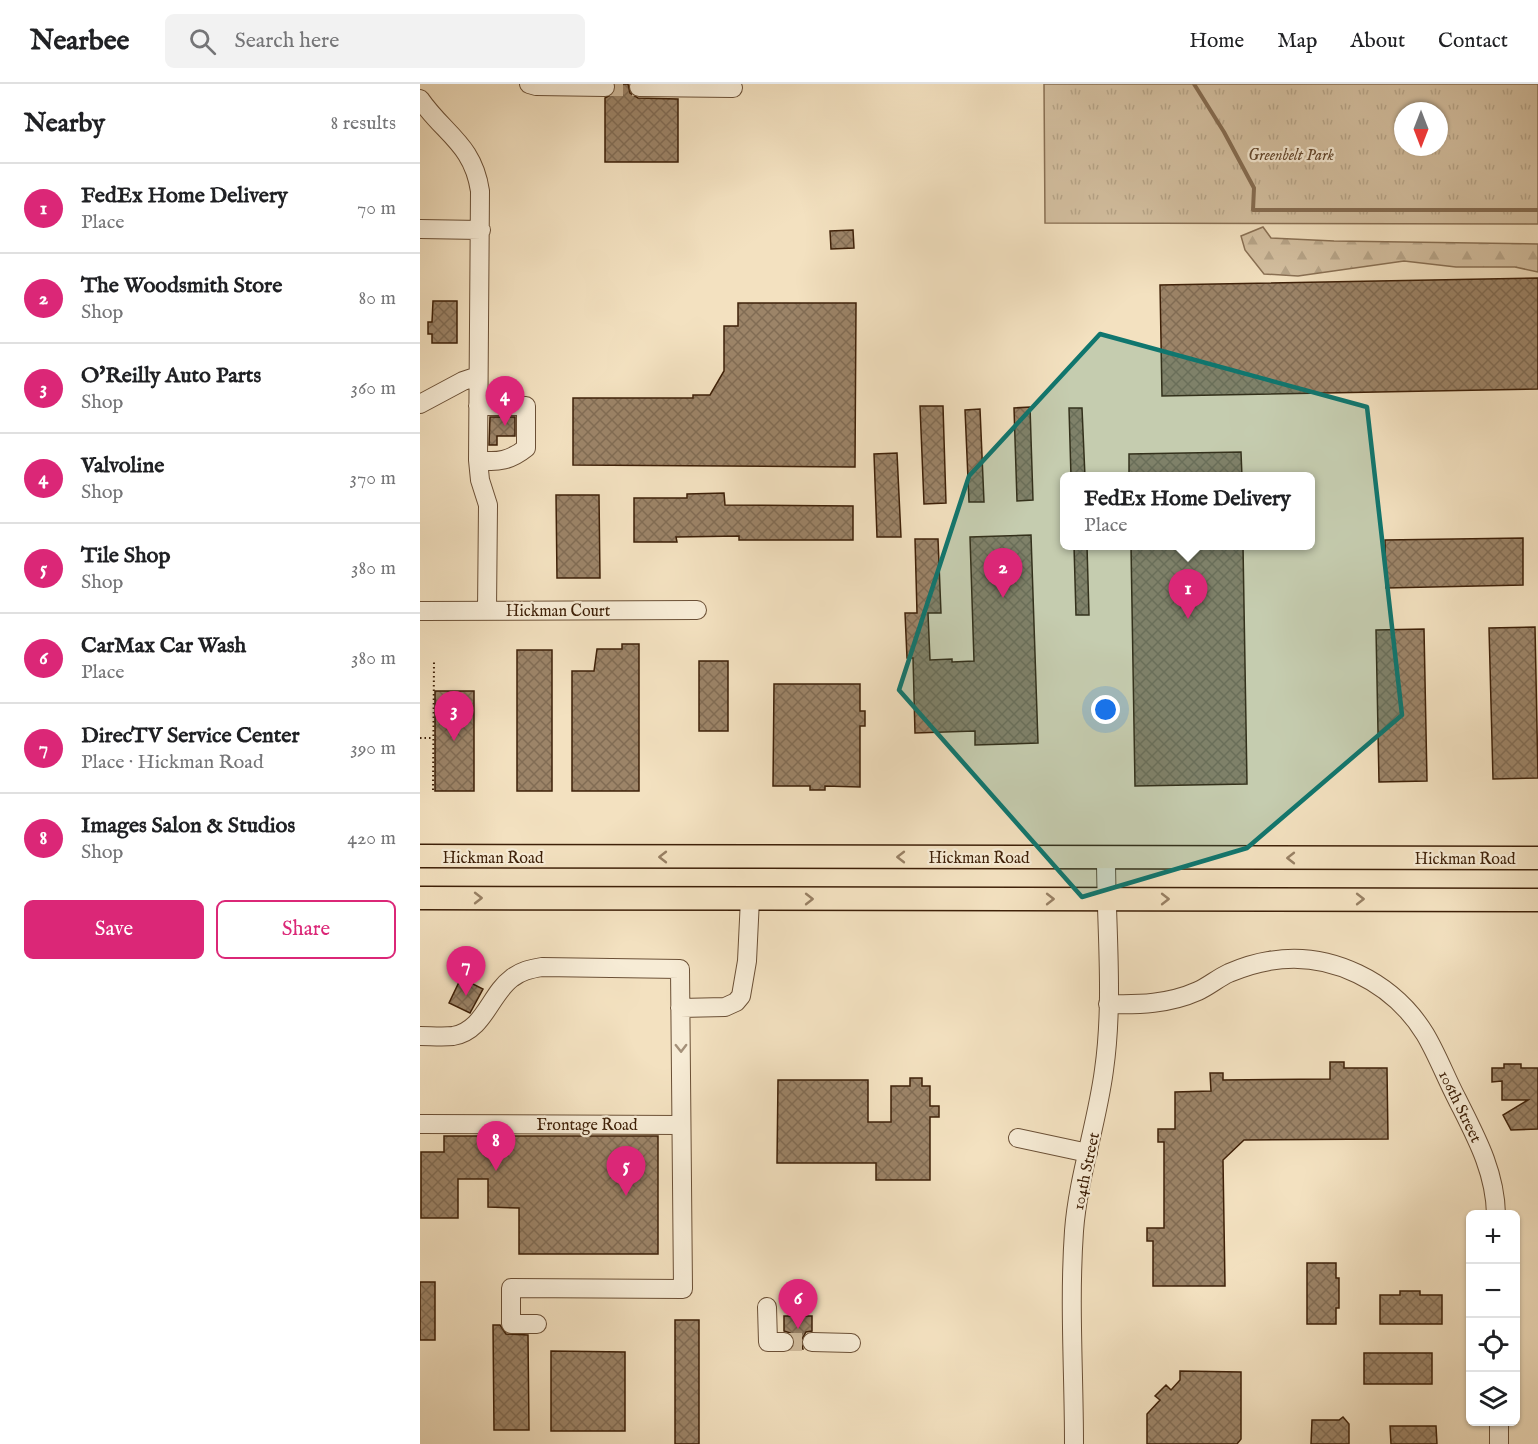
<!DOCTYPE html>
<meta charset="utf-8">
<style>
:root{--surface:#fff;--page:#f2f2f2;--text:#202124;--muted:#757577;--line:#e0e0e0;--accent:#db2777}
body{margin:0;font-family:"IM FELL English",serif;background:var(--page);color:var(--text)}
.controls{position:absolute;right:18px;bottom:18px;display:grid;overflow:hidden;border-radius:9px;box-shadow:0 2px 4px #0004}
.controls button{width:54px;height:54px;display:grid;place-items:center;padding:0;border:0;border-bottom:2px solid var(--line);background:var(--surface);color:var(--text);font:30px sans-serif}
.compass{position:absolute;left:974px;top:18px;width:54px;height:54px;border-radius:50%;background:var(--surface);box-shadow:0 2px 4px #0004;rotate:180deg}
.you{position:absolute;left:686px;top:626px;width:21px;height:21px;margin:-15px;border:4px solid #fff;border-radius:50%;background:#1a73e8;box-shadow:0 0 0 9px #1a73e833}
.badge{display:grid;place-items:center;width:39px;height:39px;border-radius:50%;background:var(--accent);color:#fff;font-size:20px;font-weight:700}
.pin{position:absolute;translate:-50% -50px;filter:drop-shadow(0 2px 3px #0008)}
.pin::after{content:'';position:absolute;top:32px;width:21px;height:18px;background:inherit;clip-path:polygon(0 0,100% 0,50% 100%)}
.popup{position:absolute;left:640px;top:388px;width:255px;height:78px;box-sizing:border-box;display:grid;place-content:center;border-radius:9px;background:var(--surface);filter:drop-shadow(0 2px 4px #0005);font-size:20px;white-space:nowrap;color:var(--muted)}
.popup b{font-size:22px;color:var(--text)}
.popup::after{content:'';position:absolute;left:50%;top:100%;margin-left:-12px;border:12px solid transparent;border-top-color:var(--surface)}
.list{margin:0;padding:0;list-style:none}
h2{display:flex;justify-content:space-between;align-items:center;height:78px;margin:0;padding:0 24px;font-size:26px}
h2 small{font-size:20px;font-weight:400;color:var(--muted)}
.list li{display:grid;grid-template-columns:39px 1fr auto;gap:18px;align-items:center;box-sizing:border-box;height:90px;padding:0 24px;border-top:2px solid var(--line)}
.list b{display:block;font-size:22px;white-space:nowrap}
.list p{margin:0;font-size:20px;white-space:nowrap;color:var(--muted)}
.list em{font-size:20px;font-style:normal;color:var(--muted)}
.actions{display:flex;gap:12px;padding:18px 24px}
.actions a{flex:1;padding:14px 0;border:2px solid var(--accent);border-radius:9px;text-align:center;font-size:21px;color:var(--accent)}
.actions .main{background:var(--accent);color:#fff}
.icon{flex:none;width:33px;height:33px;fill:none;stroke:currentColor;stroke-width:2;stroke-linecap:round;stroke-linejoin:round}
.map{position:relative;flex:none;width:1118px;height:1360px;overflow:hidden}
header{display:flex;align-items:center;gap:36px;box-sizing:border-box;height:84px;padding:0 30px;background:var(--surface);border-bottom:2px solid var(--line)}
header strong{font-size:28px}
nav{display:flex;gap:33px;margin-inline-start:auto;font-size:21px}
.search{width:420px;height:54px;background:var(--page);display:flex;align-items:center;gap:15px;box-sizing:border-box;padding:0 21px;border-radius:9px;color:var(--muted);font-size:22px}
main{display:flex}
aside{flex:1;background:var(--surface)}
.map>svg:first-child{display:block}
.forest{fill:url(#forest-firs);stroke:#897054;stroke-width:1.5}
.park{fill:url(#park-tufts);stroke:#897054;stroke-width:1.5;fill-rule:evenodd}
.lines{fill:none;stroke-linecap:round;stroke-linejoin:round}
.stream{stroke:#856c51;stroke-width:4}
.building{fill:url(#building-cross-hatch);stroke:#3e2008;stroke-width:1.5}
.minor-tunnel{stroke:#cfba9b;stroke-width:18;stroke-dasharray:18 9;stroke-linecap:butt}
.minor-casing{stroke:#6b5036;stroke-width:20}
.major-casing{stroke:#3e2008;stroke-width:25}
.path{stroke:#3e2008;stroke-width:2;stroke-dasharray:1.5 3;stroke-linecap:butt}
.minor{stroke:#f7ecd6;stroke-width:18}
.major{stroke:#f3e1c0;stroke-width:22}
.oneway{stroke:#988064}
.oneway2{stroke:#a49079}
.marked{fill:#0f766e;fill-opacity:0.2;stroke:#0f766e;stroke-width:4.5;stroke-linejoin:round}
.labels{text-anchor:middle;stroke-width:4.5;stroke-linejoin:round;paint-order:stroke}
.park-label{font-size:16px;font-style:italic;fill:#64482e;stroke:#f7ecd6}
.street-label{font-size:16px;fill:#3e2008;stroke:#f7ecd6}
</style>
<header>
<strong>Nearbee</strong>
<div class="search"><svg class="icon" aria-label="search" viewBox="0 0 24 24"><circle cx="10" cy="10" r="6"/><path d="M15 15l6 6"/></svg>Search here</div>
<nav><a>Home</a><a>Map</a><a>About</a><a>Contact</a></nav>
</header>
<main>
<aside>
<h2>Nearby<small>8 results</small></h2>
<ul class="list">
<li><span class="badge">1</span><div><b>FedEx Home Delivery</b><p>Place</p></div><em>70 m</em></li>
<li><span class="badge">2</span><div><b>The Woodsmith Store</b><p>Shop</p></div><em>80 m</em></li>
<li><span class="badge">3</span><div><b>O'Reilly Auto Parts</b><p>Shop</p></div><em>360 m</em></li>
<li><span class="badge">4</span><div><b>Valvoline</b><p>Shop</p></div><em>370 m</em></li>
<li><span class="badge">5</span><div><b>Tile Shop</b><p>Shop</p></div><em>380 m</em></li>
<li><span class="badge">6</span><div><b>CarMax Car Wash</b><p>Place</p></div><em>380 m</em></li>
<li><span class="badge">7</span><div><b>DirecTV Service Center</b><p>Place · Hickman Road</p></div><em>390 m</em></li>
<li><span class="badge">8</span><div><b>Images Salon &amp; Studios</b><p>Shop</p></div><em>420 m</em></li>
</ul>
<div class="actions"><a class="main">Save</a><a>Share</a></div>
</aside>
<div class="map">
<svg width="1118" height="1360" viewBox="0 0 1118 1360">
<defs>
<pattern id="forest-firs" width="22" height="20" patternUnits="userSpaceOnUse" patternTransform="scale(1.5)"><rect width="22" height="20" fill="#d4c0a1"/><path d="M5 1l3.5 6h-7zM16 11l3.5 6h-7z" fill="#b7a589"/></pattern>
<pattern id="park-tufts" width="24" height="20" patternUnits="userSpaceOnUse" patternTransform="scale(1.5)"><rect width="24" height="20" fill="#d4c0a1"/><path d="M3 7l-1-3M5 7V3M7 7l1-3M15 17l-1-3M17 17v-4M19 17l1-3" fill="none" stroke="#b7a589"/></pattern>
<pattern id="building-cross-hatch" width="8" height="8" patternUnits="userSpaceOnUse" patternTransform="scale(1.5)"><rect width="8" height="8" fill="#9c8468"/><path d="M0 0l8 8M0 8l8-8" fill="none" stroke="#816c54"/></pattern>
</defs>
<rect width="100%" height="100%" fill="#f3e1c0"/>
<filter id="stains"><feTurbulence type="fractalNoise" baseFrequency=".00333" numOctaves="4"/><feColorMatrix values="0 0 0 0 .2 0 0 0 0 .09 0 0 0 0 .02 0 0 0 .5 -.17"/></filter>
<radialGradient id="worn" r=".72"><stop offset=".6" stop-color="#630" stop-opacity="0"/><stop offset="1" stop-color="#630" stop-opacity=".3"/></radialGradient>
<!-- forest -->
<path class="forest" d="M843,143L851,154L914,157L1118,160V188L1095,183H1036L984,177L878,192L844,190L825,166L821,152Z"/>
<!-- park -->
<path class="park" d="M624,0H1118V140L625,139ZM983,27H1019V63H983Z"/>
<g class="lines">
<!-- stream -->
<path class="stream" d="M774,0L804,48L834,104L833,126H1118"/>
</g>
<!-- building -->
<path class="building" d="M196,0H208L210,9L218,14L258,15V78H185V14L194,9Z
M433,146L434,164L411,165L410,147Z
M1118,194V305L742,312L740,201Z
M13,217H37V259H12V250H8V238H12Z
M318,219H436L435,383L153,381V314H273V311H290L304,287V242H318Z
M500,322H523L526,419L504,420Z
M610,323L613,416L597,417L594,324Z
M649,324H662L665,393H651Z
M560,325L564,418H549L545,326Z
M70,333H95V352H77V361H69Z
M821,368L822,393H709V370Z
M477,369L481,453H457L454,370Z
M304,409L305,421L433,422V456H319V452L256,453L257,458H214V414H267V410Z
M136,411H179L180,494H137Z
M611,451L618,659L555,661V647L495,649L493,574H487L485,529H497L495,455H518L521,529H508L510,576L532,575V578L554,577L550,453Z
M1103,454V501L966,504L965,456Z
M654,462H667L669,531H656Z
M711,462H823L827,700L715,702Z
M1115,543L1118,694L1073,695L1069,544Z
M1004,545L1007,697L959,698L956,546Z
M202,560H219V707H152V587H174L177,565H202Z
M97,566H132V707H97Z
M279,577H308V647H279Z
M354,600H440V627H445V642H440V703L405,702V706H390V702H353Z
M15,607H54V707H15Z
M41,894L63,905L50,929L29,919Z
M910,978H924V984H967L968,1055L824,1056L803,1076L805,1202H733V1157H727V1144H744V1058H738V1045H755V1008L791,1007L790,989H803V996L910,995Z
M1084,980H1101V984H1118V1045L1091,1046L1083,1031L1108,1016H1082V997L1072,998V984H1084Z
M490,994H502V1002H510V1022H519V1033H510V1096H456V1079H357L358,996H448V1038H471V1002H490Z
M24,1052H238V1170H99V1124L68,1123V1095H38V1134H1V1068H24Z
M887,1179H916V1194H919V1224H916V1240H887Z
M0,1198H15V1256H0Z
M980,1207H1000V1211H1022V1240H960V1211H980Z
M364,1232H392V1247L386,1248L381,1257L383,1265H373L375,1259L374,1253L370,1249L364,1247Z
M255,1236H279V1360H255Z
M73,1241H80L86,1250L108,1251L109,1346H74Z
M131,1267L205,1268V1347H131Z
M944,1269H1012V1300H944Z
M760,1287L821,1288V1355L817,1360H727V1330L740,1316L735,1312L746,1301L751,1306L760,1296Z
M923,1333L929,1340V1360H891L892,1336H919Z
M970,1342H1016L1017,1360H971Z"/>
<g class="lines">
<!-- minor-tunnel -->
<path class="minor-tunnel" d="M185,3H219
M364,1258H392"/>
<!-- minor casing -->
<g class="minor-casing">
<path id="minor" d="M109,0L116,2L185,3
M219,3L313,4
M0,15C24,50 53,60 60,107L58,376L60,396L68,421L67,526
M0,145L61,146
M0,320L43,297L58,292
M58,322H106V364C91,376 78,379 58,376
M0,527L277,526
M688,920C719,921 749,920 778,907C789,902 798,894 809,889C821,884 836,879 849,877C910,866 973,898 1005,950C1017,970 1026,994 1037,1015C1056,1053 1075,1087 1076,1130
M260,924L305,923L316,918L321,912L327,877L330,815
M0,952C10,952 23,953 33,952C64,947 70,910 92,894C101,887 110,885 122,883L260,885L263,1205L91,1204V1240H117
M0,1040L261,1041
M598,1054L668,1069
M347,1223L348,1258H364
M392,1258L431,1259
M1079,1338V1360
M654,1360C654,1289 649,1218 654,1147C658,1093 677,1040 684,986C694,916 686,843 686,773"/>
</g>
<!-- major casing -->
<g class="major-casing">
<path id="major" d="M0,772L1118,774
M0,814L1118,816"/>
</g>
<!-- path -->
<path class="path" d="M0,654H12
M13,706L14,578"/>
<!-- minor -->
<use href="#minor" class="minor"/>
<!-- major -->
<use href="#major" class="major"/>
</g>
<!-- one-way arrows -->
<defs><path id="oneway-chevron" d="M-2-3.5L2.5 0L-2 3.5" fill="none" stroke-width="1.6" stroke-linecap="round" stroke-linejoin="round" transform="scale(1.5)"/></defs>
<g class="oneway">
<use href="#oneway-chevron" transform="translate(243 773) rotate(-180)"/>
<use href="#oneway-chevron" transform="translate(481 773) rotate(-180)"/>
<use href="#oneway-chevron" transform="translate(871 774) rotate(180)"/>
<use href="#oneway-chevron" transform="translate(58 814)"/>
<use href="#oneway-chevron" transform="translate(389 815)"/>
<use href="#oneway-chevron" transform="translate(630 815)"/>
<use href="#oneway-chevron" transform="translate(745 815)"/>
<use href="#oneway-chevron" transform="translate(940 815)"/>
</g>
<use class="oneway2" href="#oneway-chevron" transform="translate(261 964) rotate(89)"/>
<!-- marked area -->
<path class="marked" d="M680,250L947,323L982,631L827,764L662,813L479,606L549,392Z"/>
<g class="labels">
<!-- park labels -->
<g class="park-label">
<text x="871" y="76">Greenbelt Park</text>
</g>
<!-- street labels -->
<g class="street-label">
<text x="138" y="532">Hickman Court</text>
<text x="73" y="779">Hickman Road</text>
<text x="559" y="779">Hickman Road</text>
<text x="1045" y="780">Hickman Road</text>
<text transform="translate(1041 1022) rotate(64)" y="6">106th Street</text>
<text x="167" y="1046">Frontage Road</text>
<text transform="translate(665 1087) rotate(-78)" y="6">104th Street</text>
</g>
</g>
<rect width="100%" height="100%" filter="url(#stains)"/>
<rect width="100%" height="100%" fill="url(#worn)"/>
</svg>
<div class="controls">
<button>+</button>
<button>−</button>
<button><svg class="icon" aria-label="locate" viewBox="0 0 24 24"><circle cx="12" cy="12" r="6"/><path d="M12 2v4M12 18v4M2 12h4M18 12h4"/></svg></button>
<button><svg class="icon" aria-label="layers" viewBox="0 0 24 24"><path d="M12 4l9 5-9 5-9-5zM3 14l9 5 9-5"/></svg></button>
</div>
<svg class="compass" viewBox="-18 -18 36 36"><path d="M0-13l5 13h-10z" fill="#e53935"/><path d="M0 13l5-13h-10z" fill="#757577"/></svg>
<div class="you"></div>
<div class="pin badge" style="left:768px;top:535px">1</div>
<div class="popup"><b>FedEx Home Delivery</b>Place</div>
<div class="pin badge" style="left:583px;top:514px">2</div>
<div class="pin badge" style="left:34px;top:657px">3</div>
<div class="pin badge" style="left:85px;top:342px">4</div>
<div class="pin badge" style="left:206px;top:1112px">5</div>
<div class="pin badge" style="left:378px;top:1245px">6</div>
<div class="pin badge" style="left:46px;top:912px">7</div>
<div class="pin badge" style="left:76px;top:1087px">8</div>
</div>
</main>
